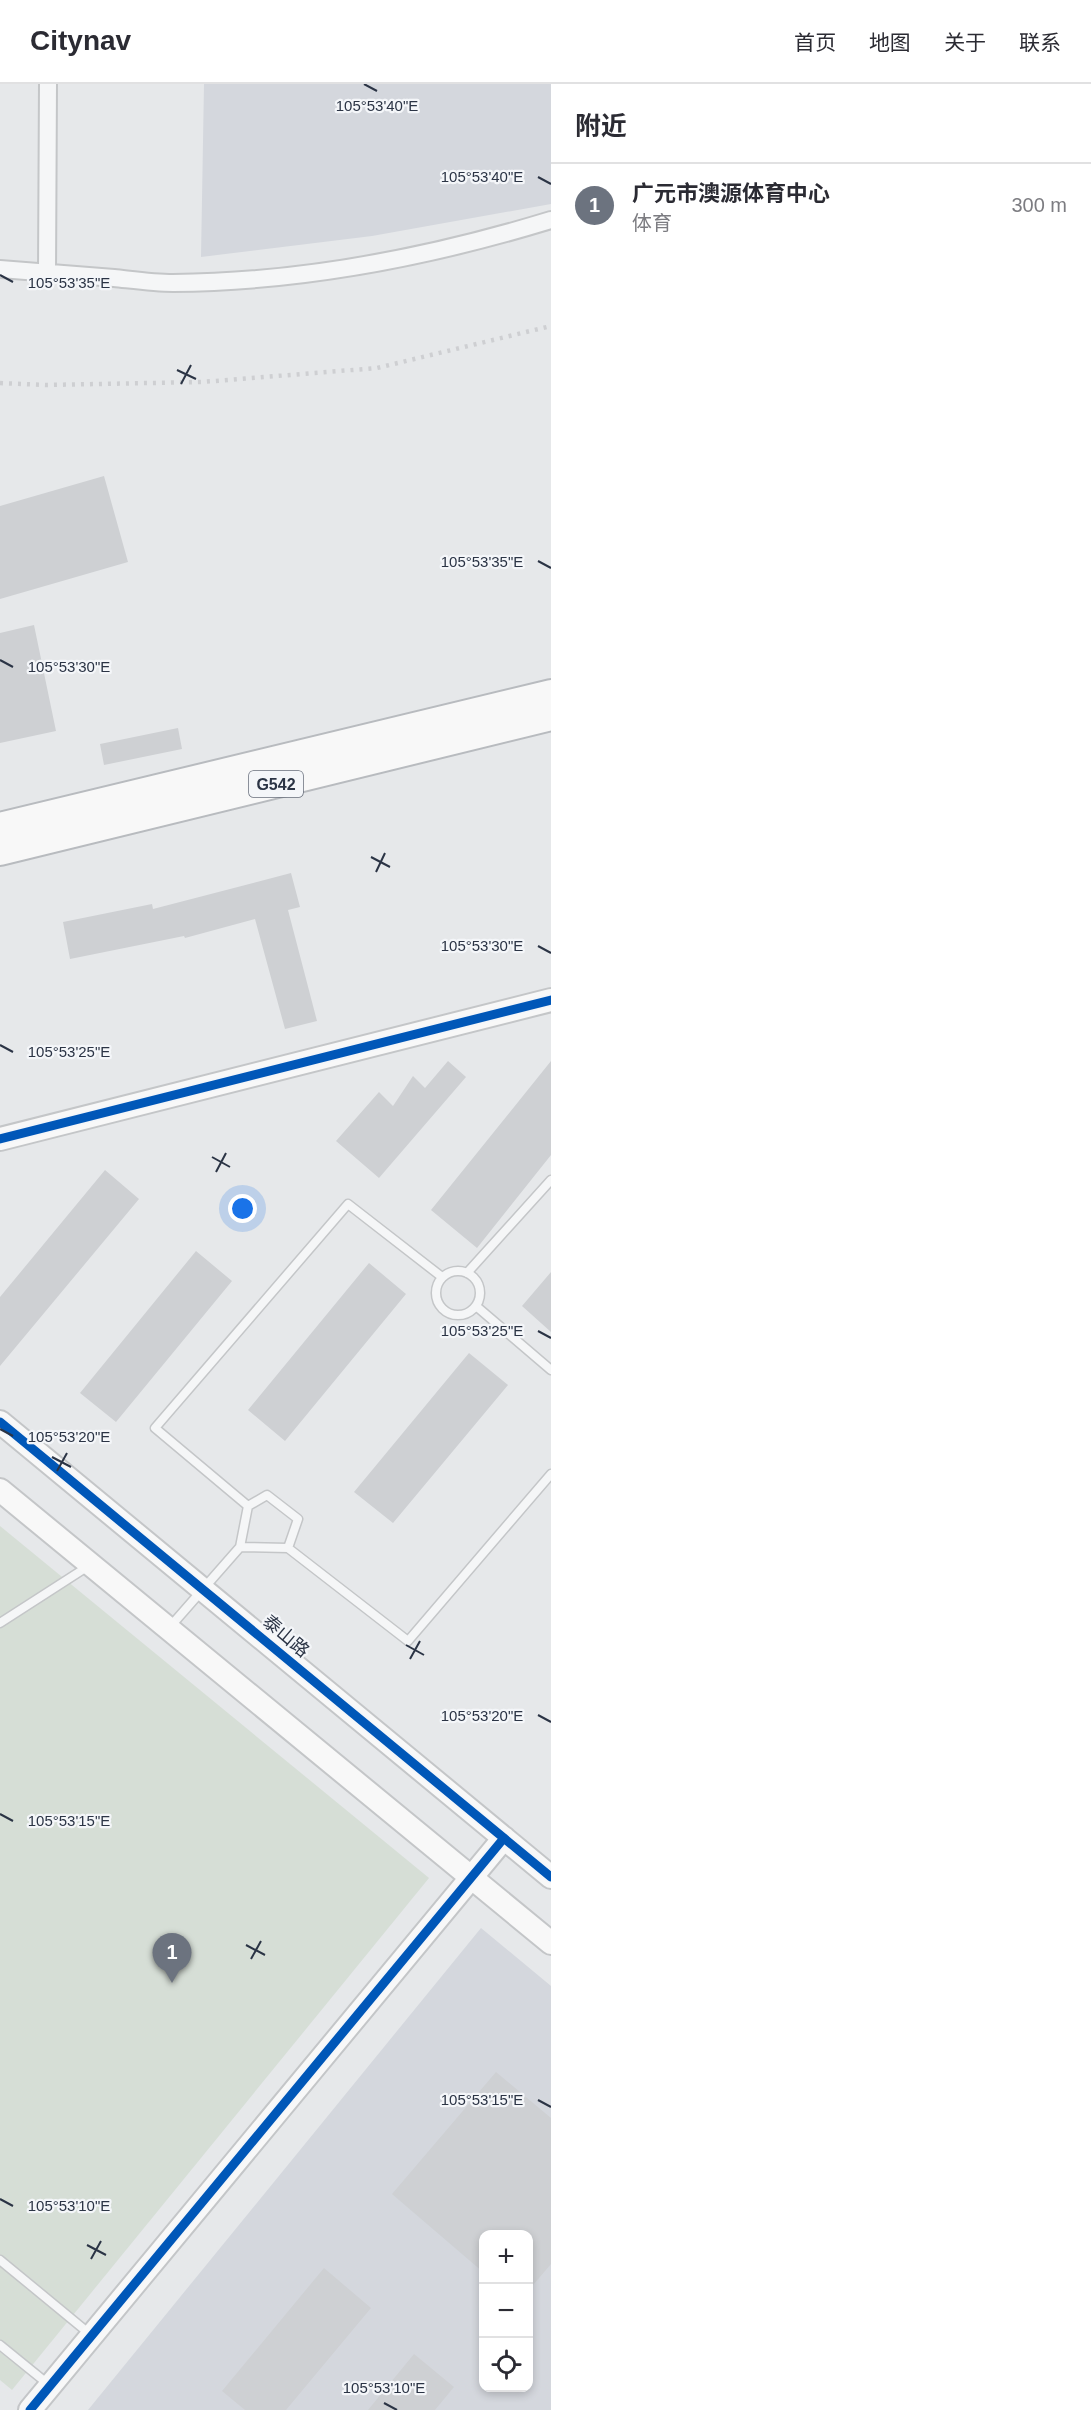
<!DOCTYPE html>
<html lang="zh">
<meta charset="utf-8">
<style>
:root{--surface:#fff;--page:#f7f7f7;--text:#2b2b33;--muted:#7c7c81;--line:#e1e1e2;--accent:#6c737f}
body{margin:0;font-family:Arial,"Noto Sans SC",sans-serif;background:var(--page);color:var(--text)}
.controls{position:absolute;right:18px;bottom:18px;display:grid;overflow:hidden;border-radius:12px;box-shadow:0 3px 9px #0003}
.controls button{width:54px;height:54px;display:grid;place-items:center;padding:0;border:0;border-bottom:2px solid var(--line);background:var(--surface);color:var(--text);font:30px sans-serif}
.you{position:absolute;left:243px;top:1125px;width:21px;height:21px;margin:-15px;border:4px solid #fff;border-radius:50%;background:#1a73e8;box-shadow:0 0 0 9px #1a73e833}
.badge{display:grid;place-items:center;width:39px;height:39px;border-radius:50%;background:var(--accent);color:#fff;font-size:20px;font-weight:700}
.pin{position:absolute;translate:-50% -50px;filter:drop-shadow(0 2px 3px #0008)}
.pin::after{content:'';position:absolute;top:32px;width:21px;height:18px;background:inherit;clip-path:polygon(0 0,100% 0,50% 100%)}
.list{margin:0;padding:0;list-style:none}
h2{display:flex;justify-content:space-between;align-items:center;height:78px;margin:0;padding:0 24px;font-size:26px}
h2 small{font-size:20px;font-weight:400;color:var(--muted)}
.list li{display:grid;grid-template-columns:39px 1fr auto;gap:18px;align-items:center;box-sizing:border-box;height:84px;padding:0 24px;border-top:2px solid var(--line)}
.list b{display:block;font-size:22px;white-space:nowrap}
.list p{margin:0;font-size:20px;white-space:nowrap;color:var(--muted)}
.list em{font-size:20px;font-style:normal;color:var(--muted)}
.icon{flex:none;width:33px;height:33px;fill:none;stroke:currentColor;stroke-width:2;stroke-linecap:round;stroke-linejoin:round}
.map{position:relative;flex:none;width:551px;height:2326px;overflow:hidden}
header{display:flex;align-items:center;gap:36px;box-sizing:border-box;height:84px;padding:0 30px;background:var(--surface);border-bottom:2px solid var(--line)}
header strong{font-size:28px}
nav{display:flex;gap:33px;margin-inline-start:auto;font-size:21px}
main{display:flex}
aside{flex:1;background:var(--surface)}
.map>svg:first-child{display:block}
.built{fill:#d4d7dd;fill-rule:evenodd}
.green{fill:#d6ded6}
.building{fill:#ced0d3}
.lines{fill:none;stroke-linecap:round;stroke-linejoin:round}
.lane-casing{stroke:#c4c6c8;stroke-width:11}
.street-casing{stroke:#c4c6c8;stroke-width:20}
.secondary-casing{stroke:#c4c6c8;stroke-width:26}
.highway-casing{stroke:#b8bbbf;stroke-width:32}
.lane{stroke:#f5f6f7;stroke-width:8}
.street{stroke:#f5f6f7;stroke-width:16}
.secondary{stroke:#f8f8f8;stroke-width:22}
.highway{stroke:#f8f8f8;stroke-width:28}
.rail{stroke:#cecfd2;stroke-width:4.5;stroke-dasharray:3 6;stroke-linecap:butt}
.cycleway-casing{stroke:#f4f6f9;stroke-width:13}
.cycleway{stroke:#0057b8;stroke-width:9}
.ticks{fill:none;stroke:#2b3445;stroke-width:2}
.labels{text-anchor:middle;stroke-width:4.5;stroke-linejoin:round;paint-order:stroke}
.shield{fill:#f4f6f9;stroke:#676e7b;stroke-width:1.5}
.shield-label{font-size:16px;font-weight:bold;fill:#2b3445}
.street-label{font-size:18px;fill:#2b3445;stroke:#f4f6f9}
.ticks-label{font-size:15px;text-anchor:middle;fill:#2b3445;stroke:#f4f6f9;stroke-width:4.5;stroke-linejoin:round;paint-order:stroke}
</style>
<header>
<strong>Citynav</strong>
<nav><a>首页</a><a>地图</a><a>关于</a><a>联系</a></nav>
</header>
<main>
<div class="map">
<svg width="551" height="2326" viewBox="0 0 551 2326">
<rect width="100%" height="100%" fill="#e6e8ea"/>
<!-- built -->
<path class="built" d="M204,0H551V120L372,152L201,173Z
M481,1844L551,1902V2326H88ZM484,2150H528V2304H484Z"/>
<!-- green -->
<path class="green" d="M0,1442L429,1794L12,2306L0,2296Z"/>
<!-- building -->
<path class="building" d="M104,392L128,478L0,515V422Z
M34,541L56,647L0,659V549Z
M178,644L182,665L104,681L100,660Z
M291,789L300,823L288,826L317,937L285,945L255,835L185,854L184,852L70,875L63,838L152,820L153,825Z
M448,977L466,993L379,1094L336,1057L379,1008L393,1022L413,992L425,1004Z
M551,977V1071L477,1164L431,1126Z
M105,1086L139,1115L0,1282V1213Z
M196,1167L232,1197L116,1338L80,1309Z
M369,1179L406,1210L285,1357L248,1326Z
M551,1188V1248L522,1222Z
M469,1269L508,1301L393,1439L354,1408Z
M496,1988L551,2034V2180L528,2207V2151H483V2188L392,2110Z
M324,2184L371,2224L286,2326H245L222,2307Z
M414,2270L454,2303L435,2326H368Z"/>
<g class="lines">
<!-- lane casing -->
<g class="lane-casing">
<path id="lane" d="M436 1209a22 22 0 1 1 44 0a22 22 0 1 1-44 0Z
M467,1189L551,1096
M442,1193L348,1120L155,1344L248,1422L267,1411L298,1435L288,1464L408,1557L551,1390
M476,1222L551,1286
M248,1422L240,1463L288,1464
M0,1539L90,1481
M169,1544L240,1463
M0,2176L91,2251
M0,2261L48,2300"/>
</g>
<!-- street casing -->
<g class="street-casing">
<path id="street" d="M0,185C38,188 76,191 114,194C133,196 154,199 173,199C300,198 430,173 551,136
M47,189L48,0"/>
</g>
<!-- secondary casing -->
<g class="secondary-casing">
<path id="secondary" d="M0,1055L551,916
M0,1338L551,1793
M0,1406L551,1859
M30,2326L504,1754"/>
</g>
<!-- highway casing -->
<g class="highway-casing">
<path id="highway" d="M0,743L551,610
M0,767L551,632"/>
</g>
<!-- lane -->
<use href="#lane" class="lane"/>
<!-- street -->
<use href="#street" class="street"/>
<!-- secondary -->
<use href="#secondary" class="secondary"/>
<!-- highway -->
<use href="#highway" class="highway"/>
<!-- rail -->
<path class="rail" d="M0,299L46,301L202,298L377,284L551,242"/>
<!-- cycleway casing -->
<g class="cycleway-casing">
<path id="cycleway" d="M0,1055L551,916
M0,1338L551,1793
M30,2326L504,1754"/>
</g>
<!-- cycleway -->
<use href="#cycleway" class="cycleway"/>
</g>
<!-- ticks -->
<path class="ticks" d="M364,0L377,7M538,93L551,100M0,191L13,198M177,286L196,295M181,300L191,281M538,477L551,484M0,576L13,583M371,773L390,783M376,788L385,769M538,862L551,869M0,961L13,968M212,1073L230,1083M216,1088L226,1069M538,1247L551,1254M0,1345L13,1352M52,1373L71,1383M57,1387L67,1369M406,1561L424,1571M410,1575L420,1557M538,1631L551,1638M0,1730L13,1737M246,1861L265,1871M251,1875L261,1857M538,2016L551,2023M0,2115L13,2122M87,2161L106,2171M91,2175L101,2157M384,2319L397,2326"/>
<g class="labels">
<!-- shield labels -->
<rect class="shield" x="249" y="687" width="54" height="26" rx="4.5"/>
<g class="shield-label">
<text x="276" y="706">G542</text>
</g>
<!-- street labels -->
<g class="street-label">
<text transform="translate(286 1552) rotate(40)" y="6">泰山路</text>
</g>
</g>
<g class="ticks-label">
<text x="377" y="27">105°53'40"E</text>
<text x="482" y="98">105°53'40"E</text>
<text x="69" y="204">105°53'35"E</text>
<text x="482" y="483">105°53'35"E</text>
<text x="69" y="588">105°53'30"E</text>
<text x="482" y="867">105°53'30"E</text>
<text x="69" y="973">105°53'25"E</text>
<text x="482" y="1252">105°53'25"E</text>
<text x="69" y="1358">105°53'20"E</text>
<text x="482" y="1637">105°53'20"E</text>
<text x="69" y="1742">105°53'15"E</text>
<text x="482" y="2021">105°53'15"E</text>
<text x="69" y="2127">105°53'10"E</text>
<text x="384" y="2309">105°53'10"E</text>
</g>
</svg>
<div class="controls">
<button>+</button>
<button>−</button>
<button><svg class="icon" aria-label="locate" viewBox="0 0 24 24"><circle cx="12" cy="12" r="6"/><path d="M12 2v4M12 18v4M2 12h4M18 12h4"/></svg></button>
</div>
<div class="you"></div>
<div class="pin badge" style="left:172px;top:1899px">1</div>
</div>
<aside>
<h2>附近<small></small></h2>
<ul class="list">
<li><span class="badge">1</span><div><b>广元市澳源体育中心</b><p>体育</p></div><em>300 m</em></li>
</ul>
</aside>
</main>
